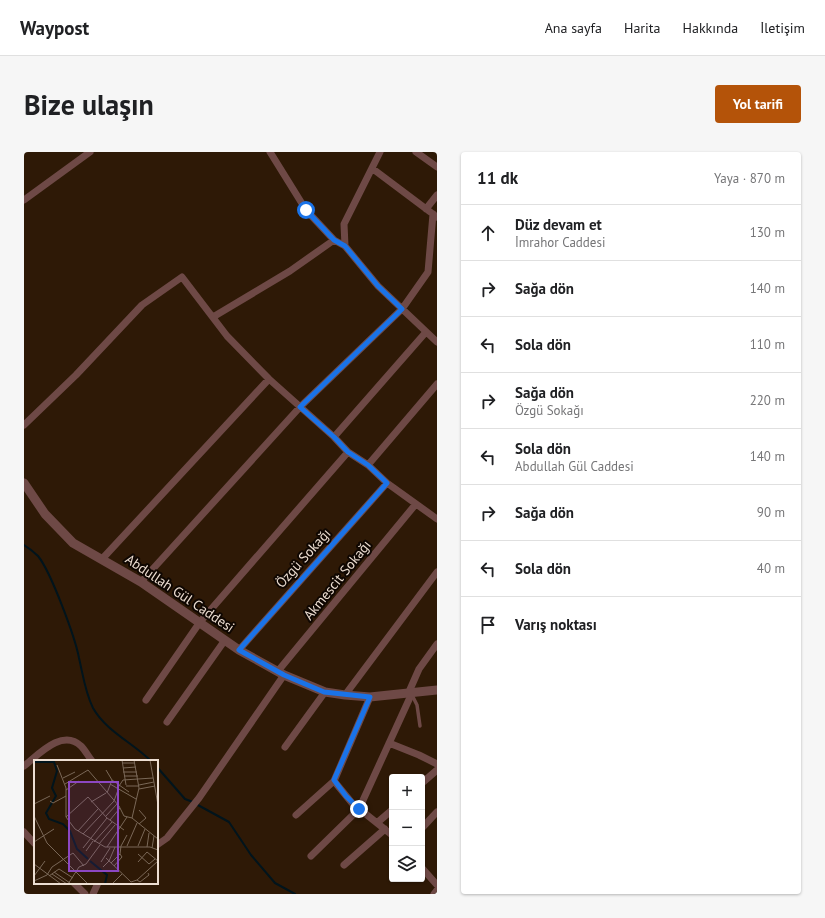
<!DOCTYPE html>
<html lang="tr">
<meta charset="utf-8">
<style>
:root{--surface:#fff;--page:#f6f6f6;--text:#202124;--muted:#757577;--line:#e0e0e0;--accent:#b45309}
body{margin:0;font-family:"PT Sans",sans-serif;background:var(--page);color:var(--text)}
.controls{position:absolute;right:12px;bottom:12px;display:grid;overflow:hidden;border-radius:4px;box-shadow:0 1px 3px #0004}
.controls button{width:36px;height:36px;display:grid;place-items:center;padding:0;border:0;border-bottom:1px solid var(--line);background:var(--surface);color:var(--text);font:20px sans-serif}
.stop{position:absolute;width:12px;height:12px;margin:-9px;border:3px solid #1a73e8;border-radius:50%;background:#fff}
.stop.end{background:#1a73e8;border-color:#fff;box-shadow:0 1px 4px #0008}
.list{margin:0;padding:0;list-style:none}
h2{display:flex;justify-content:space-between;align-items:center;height:52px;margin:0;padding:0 16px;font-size:17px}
h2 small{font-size:13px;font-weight:400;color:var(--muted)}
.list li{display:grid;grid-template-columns:26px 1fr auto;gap:12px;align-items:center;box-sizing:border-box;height:56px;padding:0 16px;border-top:1px solid var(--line)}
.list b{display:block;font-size:15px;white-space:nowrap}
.list p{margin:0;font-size:13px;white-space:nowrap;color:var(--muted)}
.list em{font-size:13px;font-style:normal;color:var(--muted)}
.icon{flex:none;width:22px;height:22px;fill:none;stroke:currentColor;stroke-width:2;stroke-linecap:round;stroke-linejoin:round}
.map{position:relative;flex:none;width:413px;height:742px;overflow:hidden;border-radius:4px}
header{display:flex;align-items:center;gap:24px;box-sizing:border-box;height:56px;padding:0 20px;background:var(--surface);border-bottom:1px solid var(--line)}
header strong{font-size:19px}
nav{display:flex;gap:22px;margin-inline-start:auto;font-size:14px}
.intro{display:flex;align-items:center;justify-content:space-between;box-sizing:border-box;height:96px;padding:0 24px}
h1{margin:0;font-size:28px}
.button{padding:10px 18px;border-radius:4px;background:var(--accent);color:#fff;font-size:14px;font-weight:700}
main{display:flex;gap:24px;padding:0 24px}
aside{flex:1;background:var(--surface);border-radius:4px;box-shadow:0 1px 3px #0004}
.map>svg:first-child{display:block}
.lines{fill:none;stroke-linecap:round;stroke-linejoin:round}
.stream{stroke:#01141c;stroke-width:2}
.service{stroke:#6e4946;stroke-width:3.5}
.minor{stroke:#6e4946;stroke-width:7}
.tertiary{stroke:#6e4946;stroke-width:9}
.route{stroke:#1a73e8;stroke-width:5}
.labels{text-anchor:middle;stroke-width:4;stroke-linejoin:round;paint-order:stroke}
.street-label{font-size:14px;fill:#edded2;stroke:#0f0702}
.inset-river{fill:none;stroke:#01141c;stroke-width:2}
.inset-road{fill:none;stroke:#7a6858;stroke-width:1}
.view{fill:#8c47c2;fill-opacity:0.15;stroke:#8c47c2;stroke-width:2}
.inset-edge{fill:none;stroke:#edded2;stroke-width:2}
</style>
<header>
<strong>Waypost</strong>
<nav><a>Ana sayfa</a><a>Harita</a><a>Hakkında</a><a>İletişim</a></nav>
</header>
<div class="intro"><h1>Bize ulaşın</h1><a class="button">Yol tarifi</a></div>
<main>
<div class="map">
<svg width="413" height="742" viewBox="0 0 413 742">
<rect width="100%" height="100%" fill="#2e1906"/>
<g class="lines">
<!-- stream -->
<path class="stream" d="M0,393C5,396 10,400 14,404C27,420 51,485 55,506C59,523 61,540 69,556C82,579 109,591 127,609
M133,615L161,647L169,650
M172,652L205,670L227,703L251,731L271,742"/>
<!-- service -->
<path class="service" d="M388,543L393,553L396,574"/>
<!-- minor -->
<path class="minor" d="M246,0L282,58L310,88L321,94L354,134L413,190
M392,0L413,15
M349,17L413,65
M0,48L66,0
M402,57L413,43
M321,94L320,72L356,0
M189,165L266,119L310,88
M0,273L52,223L118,153L158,125L203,184L245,227L310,285L324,300L344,313L363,331L413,367
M310,285L402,180
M344,313L413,232
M79,406L245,227
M117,430L276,255L378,157L404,120L409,62
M215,498L363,331
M254,519L391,353
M384,542L395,517L413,492
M321,543L413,420
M122,548L176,470L324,300
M143,570L201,488
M365,591L395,603L413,612
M261,595L301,540
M0,614C14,603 38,576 57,594C61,598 64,604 68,609
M310,629L328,651L368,683
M398,631L413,618
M272,663L310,629L346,545
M354,670L368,658
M398,676L413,660
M0,680L11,692
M133,693L143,686L175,646L260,523
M287,704L335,657L388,541
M320,713L361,677
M398,716L413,733
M50,731L61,742
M69,742L74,731
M410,742L413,738"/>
<!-- tertiary -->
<path class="tertiary" d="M0,331L21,362L49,391L117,430L215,498L260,523L301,540L321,543L346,545L413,538"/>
</g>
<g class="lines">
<!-- route -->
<path class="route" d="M282,58L310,88L321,94L354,134L378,157L276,255L310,285L324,300L344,313L363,331L215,498L260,523L300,540L346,545L310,628L322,644L335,657"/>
</g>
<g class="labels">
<!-- street labels -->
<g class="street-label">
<text transform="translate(279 406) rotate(-48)" y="5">Özgü Sokağı</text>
<text transform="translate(313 428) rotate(-51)" y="5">Akmescit Sokağı</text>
<text transform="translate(156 441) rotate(34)" y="5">Abdullah Gül Caddesi</text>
</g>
</g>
<!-- overview -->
<g transform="translate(10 608)">
<rect width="124" height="124" fill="#2e1906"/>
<path class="inset-river" d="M0,2H20L23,11L18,28L22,36L12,53L15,59L29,64L36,71L43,89L54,99M56,101L73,115L71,124"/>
<path class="inset-road" d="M88,0L92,25M116,0L124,45M88,3H101M23,5L32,28V57L41,69L71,87H116L124,90M89,8L102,7M72,10L78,20L95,32M89,12H103M90,16H104M29,18L41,12M31,24L54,10L85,46L90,56L98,58L124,79M76,24L102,39M105,25L120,22M92,26H105M83,29L89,20L119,18M105,29L121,26M32,30L45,21M73,33L78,20M16,41L19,43L32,36M57,42L72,33M0,44L16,36M0,56L13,83L54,124M72,56L83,44M32,57L54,37L73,58L90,70M98,58L105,28L100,0M76,60L86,48M105,64L112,58L105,50M44,71L64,49M49,74L80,41L84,30M0,82L20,69M60,82L78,62M65,84L81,65M93,86L103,63M104,86L111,69M73,87L93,57M113,87L115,73M49,88L73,58M118,88L120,76M52,91L59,81M104,94L115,104L121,99M72,98L97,122L103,120M67,102L76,88M104,102L113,92L124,101M77,103L86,94L87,86L93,75M0,104L27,124M80,106L88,97L86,94M69,107L75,101L81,87M20,112L36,123M114,113L115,115L106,122L103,120L124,101M18,114L33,124M0,116L11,101M15,116L25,109L39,118M0,121L13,115L18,107L39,93L50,106M34,124L45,107L52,104L66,85M78,124L88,114"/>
<path class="view" d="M35,22H84V111H35Z"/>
<rect width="124" height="124" class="inset-edge"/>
</g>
</svg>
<div class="controls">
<button>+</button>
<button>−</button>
<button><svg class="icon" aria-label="layers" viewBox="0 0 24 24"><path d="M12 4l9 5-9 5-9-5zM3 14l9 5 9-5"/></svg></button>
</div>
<div class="stop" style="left:282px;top:58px"></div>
<div class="stop end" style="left:335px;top:657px"></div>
</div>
<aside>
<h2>11 dk<small>Yaya · 870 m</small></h2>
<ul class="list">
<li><svg class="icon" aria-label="ahead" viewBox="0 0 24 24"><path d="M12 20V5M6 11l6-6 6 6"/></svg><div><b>Düz devam et</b><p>İmrahor Caddesi</p></div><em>130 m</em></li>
<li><svg class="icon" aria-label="right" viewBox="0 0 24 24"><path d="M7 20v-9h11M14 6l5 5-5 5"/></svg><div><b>Sağa dön</b></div><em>140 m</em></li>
<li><svg class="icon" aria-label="left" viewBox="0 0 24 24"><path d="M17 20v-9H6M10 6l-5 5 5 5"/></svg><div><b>Sola dön</b></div><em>110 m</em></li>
<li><svg class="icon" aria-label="right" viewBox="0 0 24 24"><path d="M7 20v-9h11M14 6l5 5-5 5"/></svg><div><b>Sağa dön</b><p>Özgü Sokağı</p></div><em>220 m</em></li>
<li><svg class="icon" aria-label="left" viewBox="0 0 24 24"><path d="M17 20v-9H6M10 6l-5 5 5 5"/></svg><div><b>Sola dön</b><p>Abdullah Gül Caddesi</p></div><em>140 m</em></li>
<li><svg class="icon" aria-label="right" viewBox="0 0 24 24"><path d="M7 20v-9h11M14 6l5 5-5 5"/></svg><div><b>Sağa dön</b></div><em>90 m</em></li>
<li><svg class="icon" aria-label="left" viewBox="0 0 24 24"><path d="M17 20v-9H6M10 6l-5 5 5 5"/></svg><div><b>Sola dön</b></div><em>40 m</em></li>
<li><svg class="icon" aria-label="arrive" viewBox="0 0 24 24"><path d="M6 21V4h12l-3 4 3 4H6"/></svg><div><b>Varış noktası</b></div></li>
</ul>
</aside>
</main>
